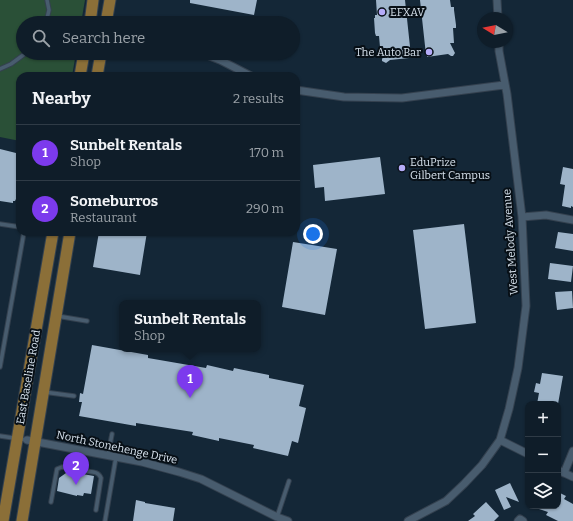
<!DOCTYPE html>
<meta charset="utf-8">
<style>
:root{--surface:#0f1d29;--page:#182631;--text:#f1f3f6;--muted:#9ba2a8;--line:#2f3b46;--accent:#7c3aed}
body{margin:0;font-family:Bitter,serif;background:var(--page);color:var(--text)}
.controls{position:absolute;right:12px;bottom:12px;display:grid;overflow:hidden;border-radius:8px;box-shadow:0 1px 3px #0004}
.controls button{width:36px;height:36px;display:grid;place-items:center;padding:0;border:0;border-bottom:1px solid var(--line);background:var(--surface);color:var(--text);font:20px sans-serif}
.compass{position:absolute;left:477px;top:12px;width:36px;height:36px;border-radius:50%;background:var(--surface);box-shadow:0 1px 3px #0004;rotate:280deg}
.you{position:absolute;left:313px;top:234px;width:14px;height:14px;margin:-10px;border:3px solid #fff;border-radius:50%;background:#1a73e8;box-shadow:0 0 0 6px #1a73e833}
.badge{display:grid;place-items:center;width:26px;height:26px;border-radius:50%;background:var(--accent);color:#fff;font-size:13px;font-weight:700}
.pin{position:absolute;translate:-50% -33px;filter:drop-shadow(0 1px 2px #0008)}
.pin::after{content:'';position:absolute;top:21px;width:14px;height:12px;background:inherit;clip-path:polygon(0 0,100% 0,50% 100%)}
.popup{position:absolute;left:119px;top:300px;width:142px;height:52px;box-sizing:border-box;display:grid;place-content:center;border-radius:8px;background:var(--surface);filter:drop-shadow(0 1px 3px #0005);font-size:13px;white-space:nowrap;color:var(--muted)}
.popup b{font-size:15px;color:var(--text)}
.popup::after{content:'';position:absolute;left:50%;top:100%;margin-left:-8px;border:8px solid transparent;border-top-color:var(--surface)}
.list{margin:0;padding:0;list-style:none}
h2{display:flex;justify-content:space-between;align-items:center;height:52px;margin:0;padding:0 16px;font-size:17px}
h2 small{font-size:13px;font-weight:400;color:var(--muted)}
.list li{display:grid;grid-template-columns:26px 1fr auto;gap:12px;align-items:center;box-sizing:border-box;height:56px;padding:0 16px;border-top:1px solid var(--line)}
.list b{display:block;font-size:15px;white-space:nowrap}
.list p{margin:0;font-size:13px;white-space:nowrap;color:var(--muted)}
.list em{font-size:13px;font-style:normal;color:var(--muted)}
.icon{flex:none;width:22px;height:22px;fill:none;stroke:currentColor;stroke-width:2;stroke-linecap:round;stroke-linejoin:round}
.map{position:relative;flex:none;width:573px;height:521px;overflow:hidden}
.search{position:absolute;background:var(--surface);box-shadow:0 1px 3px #0004;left:16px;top:16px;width:284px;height:44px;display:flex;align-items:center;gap:10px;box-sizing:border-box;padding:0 14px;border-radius:22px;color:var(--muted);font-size:15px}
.panel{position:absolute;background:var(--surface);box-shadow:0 1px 3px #0004;left:16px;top:72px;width:284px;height:164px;border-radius:12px}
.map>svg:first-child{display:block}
.green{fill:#2a5037}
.building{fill:#9eb4c9}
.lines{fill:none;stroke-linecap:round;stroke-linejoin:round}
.lane-casing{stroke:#34414f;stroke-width:5.5}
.street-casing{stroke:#34414f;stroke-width:9}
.primary-casing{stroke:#34414f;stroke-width:13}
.lane{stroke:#485c6e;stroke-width:3.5}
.street{stroke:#485c6e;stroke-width:7}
.primary{stroke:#8b6f38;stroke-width:11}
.poi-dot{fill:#b5acf8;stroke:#070f16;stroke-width:1.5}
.labels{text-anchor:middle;stroke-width:4;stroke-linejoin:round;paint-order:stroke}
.poi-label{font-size:11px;fill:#d6e1ec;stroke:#070f16;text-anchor:start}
.street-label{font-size:11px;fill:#d6e1ec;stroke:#070f16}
</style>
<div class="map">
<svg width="573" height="521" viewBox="0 0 573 521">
<rect width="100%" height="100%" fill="#142737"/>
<!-- green -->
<path class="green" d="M0,0H85L81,23H23V53H76L72,76H20V141L0,137Z"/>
<!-- building -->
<path class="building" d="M190,0H257L254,15L190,3Z
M376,0H405L411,56H409V58L390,60L386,63L382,61V59L384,56L383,46L380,47L379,36H376L375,33L374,18H375V15H377Z
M420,0H450L451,7H454V10L456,25V28H453L454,43H450L455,53L453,56H451L448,54L427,57V55H426Z
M0,149L20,154V192L19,200L16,199L15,201H13V203L0,201Z
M380,157L385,194L325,201L324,187L315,188L313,165Z
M563,167L573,169V207L571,206V208L562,206L565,185L560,184Z
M464,224L476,323L425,329L413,230Z
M99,232H147L140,275L93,267Z
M558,232L573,234V251L555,248Z
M293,242L337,249L325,315L282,307Z
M550,263L573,266L571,282L548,279Z
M572,291L573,308L557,310L555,292Z
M92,345L148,355V358L206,368L207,365L233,371L234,368L269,375V378L304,385L299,406L306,408L298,443L292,441L288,456L253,448L254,445L219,438V441L192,435L193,432L136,423V426L79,416L82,402H79L80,393L83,394Z
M542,373L563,376L558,404H537L539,393L534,392L536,383L540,384Z
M71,472L94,476L91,494L84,493L83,496L77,495V496L57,491L59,478L66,473L71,474Z
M510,483L519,502L506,497L511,507L504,510L495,490Z
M558,492L566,496L564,499L573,504V521H558L546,515L548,512L533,507V506H558Z
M136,500L145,502V503L175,508L173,521H133Z
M486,502L499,516L494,521H468L475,516L473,514Z"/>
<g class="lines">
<!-- lane casing -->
<g class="lane-casing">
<path id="lane" d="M46,23L49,10L47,0
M52,23L54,22L61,23
M0,69L11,64L26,53
M0,224L20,227
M57,316L87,321
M0,367L24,232
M44,392L74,396
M0,436L27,440
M108,455L112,434
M85,471C92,472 98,471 101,478L96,510
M51,502L57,469L62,467L81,470
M277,517L289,481
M105,521L116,457"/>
</g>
<!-- street casing -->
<g class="street-casing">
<path id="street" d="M497,0L498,18
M202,53L220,60L251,76
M296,90L344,97L402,98L504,85
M522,217L546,215L573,220
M27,440L142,462L179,472L201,479L277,517L288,521
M500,440L528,454
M558,470L573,477
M564,473L573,451
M408,521L446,501L464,484L482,465L500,440L509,409L518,368L526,306L522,217L507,94L499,51V42
M518,521L520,519L523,521"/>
</g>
<!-- primary casing -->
<g class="primary-casing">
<path id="primary" d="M90,23L93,0
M106,23L110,0
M80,76L84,53
M97,76L101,53
M3,521L53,232
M22,521L70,232"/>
</g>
<!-- lane -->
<use href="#lane" class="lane"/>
<!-- street -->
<use href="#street" class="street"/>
<!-- primary -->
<use href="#primary" class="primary"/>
</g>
<!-- markers -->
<g class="poi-dot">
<circle cx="382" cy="12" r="4"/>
<circle cx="429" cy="52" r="4"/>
<circle cx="402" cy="168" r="4"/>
</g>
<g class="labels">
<!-- poi labels -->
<g class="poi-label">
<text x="390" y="16">EFXAV</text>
<text x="421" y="56" text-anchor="end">The Auto Bar</text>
<text x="410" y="166">EduPrize<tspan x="410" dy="13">Gilbert Campus</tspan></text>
</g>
<!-- street labels -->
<g class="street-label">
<text transform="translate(510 242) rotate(-94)" y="4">West Melody Avenue</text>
<text transform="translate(28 377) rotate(-80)" y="4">East Baseline Road</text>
<text transform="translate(117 447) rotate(12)" y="4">North Stonehenge Drive</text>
</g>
</g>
</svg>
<div class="controls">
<button>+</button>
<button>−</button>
<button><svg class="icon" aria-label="layers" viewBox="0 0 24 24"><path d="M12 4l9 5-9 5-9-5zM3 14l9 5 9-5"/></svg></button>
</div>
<svg class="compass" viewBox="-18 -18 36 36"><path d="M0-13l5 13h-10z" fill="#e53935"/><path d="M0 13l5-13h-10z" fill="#9ba2a8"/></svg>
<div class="you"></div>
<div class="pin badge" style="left:190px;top:398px">1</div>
<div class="popup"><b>Sunbelt Rentals</b>Shop</div>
<div class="pin badge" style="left:76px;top:485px">2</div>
<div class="search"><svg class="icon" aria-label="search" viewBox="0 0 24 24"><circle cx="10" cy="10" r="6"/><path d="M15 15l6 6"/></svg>Search here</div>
<section class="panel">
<h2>Nearby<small>2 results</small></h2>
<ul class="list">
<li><span class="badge">1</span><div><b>Sunbelt Rentals</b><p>Shop</p></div><em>170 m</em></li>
<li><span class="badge">2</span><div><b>Someburros</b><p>Restaurant</p></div><em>290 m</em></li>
</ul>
</section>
</div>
